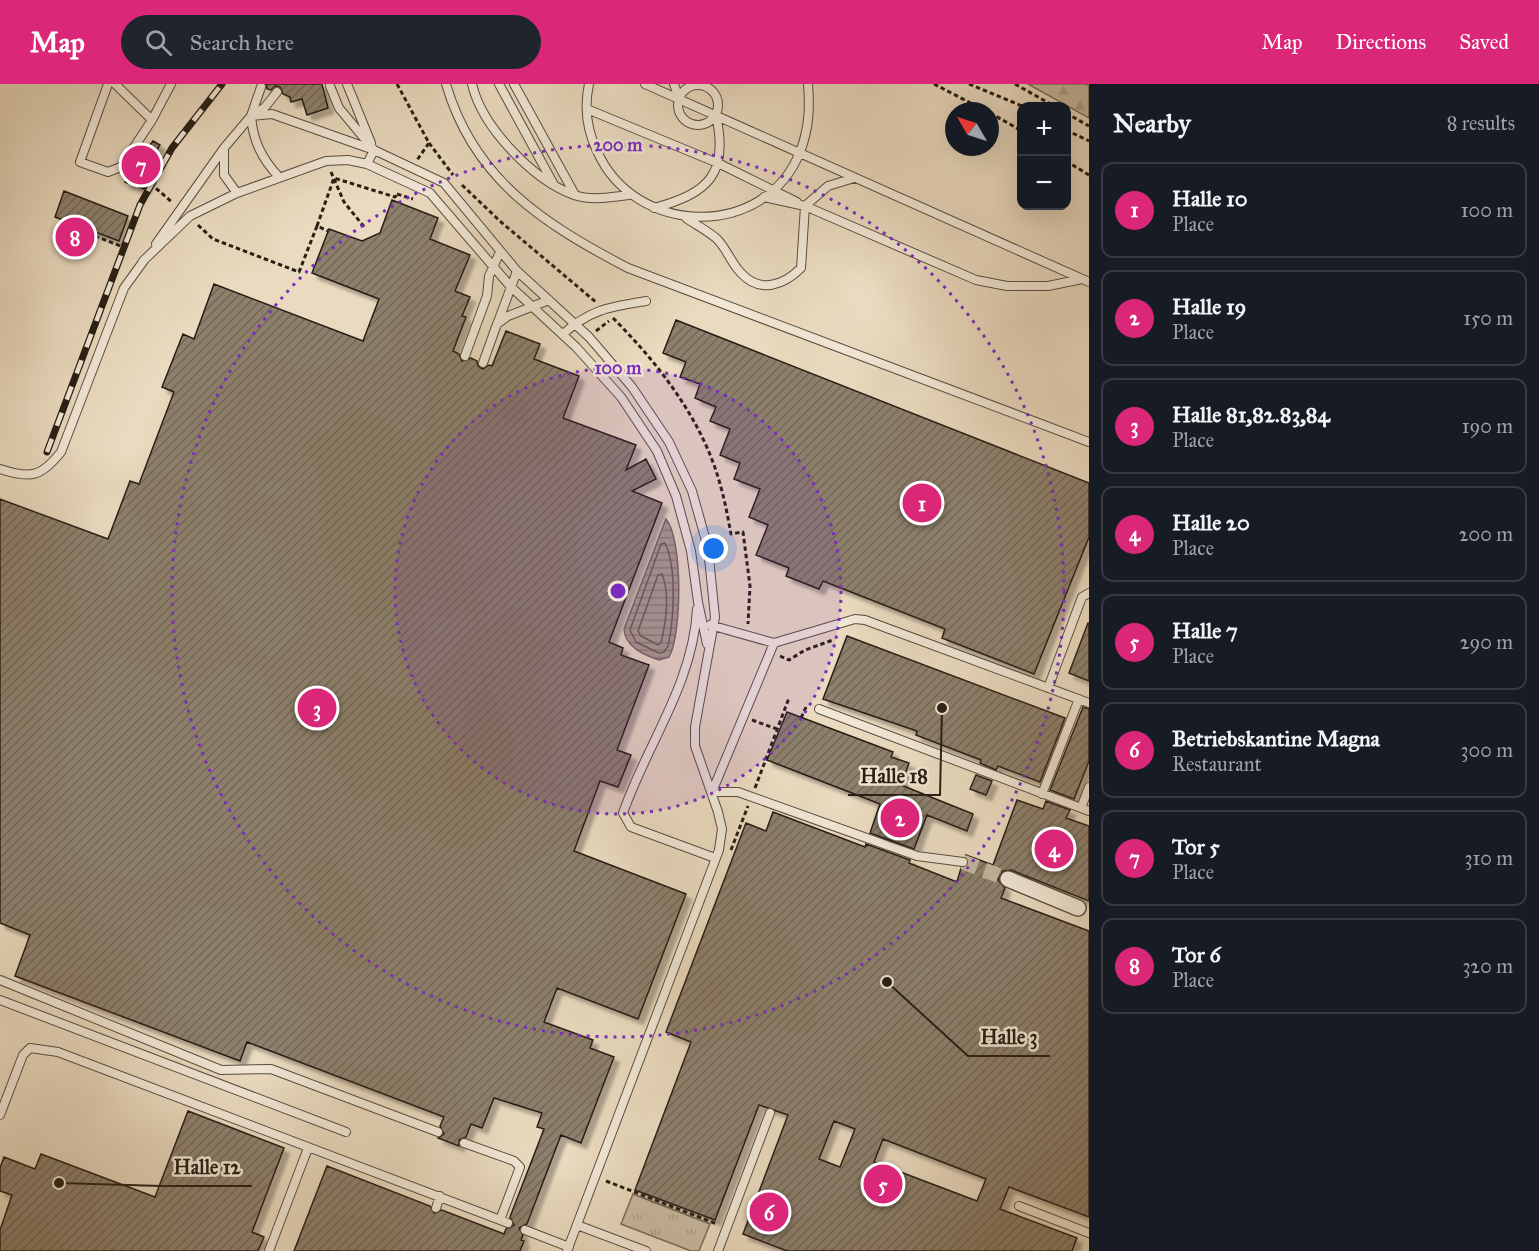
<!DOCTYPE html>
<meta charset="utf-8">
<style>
:root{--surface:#171b24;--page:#20242c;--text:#f1f3f6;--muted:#9ea1a6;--line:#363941;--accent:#db2777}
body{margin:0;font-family:"IM FELL Great Primer",serif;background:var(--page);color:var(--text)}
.controls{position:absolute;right:18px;top:18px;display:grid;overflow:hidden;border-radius:12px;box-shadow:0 6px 24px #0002}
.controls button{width:54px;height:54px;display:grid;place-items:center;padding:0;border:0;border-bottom:2px solid var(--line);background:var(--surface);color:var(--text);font:30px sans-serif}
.compass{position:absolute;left:945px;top:18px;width:54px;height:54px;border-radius:50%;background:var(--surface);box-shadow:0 6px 24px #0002;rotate:309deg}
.you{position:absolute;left:714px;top:465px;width:21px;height:21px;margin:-15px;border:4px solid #fff;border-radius:50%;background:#1a73e8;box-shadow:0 0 0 9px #1a73e833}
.badge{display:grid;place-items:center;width:39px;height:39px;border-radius:50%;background:var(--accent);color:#fff;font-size:20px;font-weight:700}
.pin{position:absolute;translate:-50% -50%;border:3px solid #fff;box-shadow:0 2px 6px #0006}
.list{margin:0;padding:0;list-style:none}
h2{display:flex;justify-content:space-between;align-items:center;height:78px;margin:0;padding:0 24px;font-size:26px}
h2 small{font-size:20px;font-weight:400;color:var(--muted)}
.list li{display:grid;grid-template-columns:39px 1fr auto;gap:18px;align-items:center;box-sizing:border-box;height:96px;margin:0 12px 12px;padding:0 12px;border:2px solid var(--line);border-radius:12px}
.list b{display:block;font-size:22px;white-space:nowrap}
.list p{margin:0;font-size:20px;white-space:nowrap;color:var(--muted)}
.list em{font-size:20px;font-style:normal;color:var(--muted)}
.icon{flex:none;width:33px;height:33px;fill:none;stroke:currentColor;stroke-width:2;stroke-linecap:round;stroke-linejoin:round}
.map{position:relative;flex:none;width:1089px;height:1167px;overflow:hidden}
header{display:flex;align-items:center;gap:36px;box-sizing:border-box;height:84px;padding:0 30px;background:var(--accent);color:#fff}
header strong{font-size:28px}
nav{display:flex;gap:33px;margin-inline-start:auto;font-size:21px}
.search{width:420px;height:54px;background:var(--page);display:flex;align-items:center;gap:15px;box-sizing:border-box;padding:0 21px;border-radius:33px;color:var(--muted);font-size:22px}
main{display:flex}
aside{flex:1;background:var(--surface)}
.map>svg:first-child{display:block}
.grass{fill:url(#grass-tufts);stroke:#786c5c;stroke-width:1.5}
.forest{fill:url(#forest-firs);stroke:#786c5c;stroke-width:1.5}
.water{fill:url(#water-rules);stroke:#756958;stroke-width:1.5}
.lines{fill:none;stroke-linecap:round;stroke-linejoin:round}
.shore{stroke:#685c4d;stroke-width:1.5}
.building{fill:url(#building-hatch);stroke:#281f15;stroke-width:1.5;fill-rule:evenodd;filter:url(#shadow)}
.minor-tunnel{stroke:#c3b59d;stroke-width:15;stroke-dasharray:15 8;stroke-linecap:butt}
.service-casing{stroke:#584e40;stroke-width:10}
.minor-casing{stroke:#584e40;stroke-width:18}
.path{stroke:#281f15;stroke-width:3;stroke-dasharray:4.5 3;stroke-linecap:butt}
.service{stroke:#f1e7d5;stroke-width:8}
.minor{stroke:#f1e7d5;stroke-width:15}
.rail-casing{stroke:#281f15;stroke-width:7}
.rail{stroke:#f1e7d5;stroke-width:4.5;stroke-dasharray:14;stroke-linecap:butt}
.ring{fill:none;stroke:#7b2cbf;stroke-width:3;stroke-dasharray:3 6}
.centre{fill:#7b2cbf;stroke:#f1e7d5;stroke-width:3}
.ring-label{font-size:18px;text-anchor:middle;font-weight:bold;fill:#7b2cbf;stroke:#f1e7d5;stroke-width:5;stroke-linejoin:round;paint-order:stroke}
.leader{fill:none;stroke:#281f15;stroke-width:2}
.callout-dot{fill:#281f15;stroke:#f1e7d5;stroke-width:2}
.callout-label{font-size:20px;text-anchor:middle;font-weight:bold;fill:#281f15;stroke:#f1e7d5;stroke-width:5;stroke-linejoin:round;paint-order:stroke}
</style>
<header>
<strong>Map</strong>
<div class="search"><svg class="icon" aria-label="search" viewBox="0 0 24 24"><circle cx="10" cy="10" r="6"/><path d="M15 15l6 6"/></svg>Search here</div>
<nav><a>Map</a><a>Directions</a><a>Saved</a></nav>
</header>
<main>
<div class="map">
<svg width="1089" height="1167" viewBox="0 0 1089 1167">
<defs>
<pattern id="grass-tufts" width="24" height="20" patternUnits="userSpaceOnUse" patternTransform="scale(1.5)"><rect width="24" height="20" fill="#c9baa2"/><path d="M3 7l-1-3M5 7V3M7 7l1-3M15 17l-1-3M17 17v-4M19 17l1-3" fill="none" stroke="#ad9f8b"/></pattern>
<pattern id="forest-firs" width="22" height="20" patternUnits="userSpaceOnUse" patternTransform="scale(1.5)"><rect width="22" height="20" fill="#c9baa2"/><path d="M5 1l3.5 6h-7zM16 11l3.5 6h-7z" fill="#ad9f8b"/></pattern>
<pattern id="water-rules" width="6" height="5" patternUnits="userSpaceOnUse" patternTransform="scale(1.5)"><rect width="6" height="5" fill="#a89a85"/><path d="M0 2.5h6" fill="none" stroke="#897d6c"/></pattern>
<pattern id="building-hatch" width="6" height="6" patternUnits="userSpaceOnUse" patternTransform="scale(1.5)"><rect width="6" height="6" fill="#8d806d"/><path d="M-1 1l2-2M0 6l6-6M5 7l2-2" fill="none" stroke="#736858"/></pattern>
<filter id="shadow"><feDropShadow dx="5.5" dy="5.5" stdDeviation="1.5" flood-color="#0004"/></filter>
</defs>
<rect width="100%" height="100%" fill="#eadabf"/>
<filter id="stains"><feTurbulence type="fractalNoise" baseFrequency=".00333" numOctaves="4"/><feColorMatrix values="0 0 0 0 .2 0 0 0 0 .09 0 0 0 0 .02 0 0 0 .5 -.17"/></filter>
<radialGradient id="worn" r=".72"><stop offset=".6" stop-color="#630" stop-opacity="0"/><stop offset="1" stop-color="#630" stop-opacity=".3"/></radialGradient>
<!-- grass -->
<path class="grass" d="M633,1110L710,1140L699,1167H691L621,1140Z"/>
<!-- forest -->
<path class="forest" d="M1028,0H1086L1089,2V34Z"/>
<!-- water -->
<path class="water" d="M666,435C683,455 682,550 669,573L659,576C644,571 625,563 624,545Z"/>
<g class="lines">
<!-- shore -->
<path class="shore" d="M665,459C677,484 674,535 668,562L664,568L659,569L636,558L630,546L661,460Z
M662,490C670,510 666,538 661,559L658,561L641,552L638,547L658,491Z"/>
</g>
<!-- building -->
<path class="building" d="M266,0H322L328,24L307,31L302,15L291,18L290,13L283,10L280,3L275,2L271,6L267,5Z
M153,57L160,61L144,86L148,94L144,105L125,98L130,86Z
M64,107L128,132L119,157L55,133Z
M392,116L438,134L430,155L470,171L455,207L470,213L462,232L466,233L453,267L459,270L462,277L471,274L477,277L478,282L483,285L489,281L492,282L506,247L540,260L534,275L579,292L563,334L636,361L626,386L646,375L656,395L632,407L662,419L609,558L623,564L621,571L649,581L617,666L631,671L618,703L600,697L574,767L686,810L638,935L557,904L544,938L593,956L590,964L614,973L581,1059L561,1051L527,1140L519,1144L523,1151L521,1156L524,1157L520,1167H294L327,1082L430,1122L434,1129L442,1126L504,1150L506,1145L514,1141L510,1133L544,1045L537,1043L542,1029L494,1014L482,1044L471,1040L466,1053L459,1056V1062L438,1054L444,1050L440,1042L444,1033L247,958L240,977L15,892L30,851L0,839V415L108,455L130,397L139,400L174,308L162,303L183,250L194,255L214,200L363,257L379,215L312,189L329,145L362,157L380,149Z
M676,236L1089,399V453L1034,590L942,554L945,545L823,497L819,505L786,492L789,484L756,471L768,441L749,433L760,405L734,395L740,379L720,371L730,345L710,337L716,323L695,314L700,300L680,293L686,278L663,269Z
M1088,539H1089V597L1069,589Z
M847,552L1065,634L1040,698L998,682L996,686L980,679L981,676L916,651L917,647L823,615Z
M1083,623L1089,625V677L1074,715L1050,706Z
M787,628L893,668L891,673L909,679L901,701L973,730L967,747L927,731L914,765L870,749L880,720L767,676Z
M976,691L992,697L986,711L970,705Z
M1017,716L1043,725L1046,717L1070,726L1066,734L1089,742V817L1011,786L1003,787L998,796L1005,804L1001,814L1089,847V1133L1009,1103L1000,1125L1077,1154L1072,1167H787L743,1150L788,1031L759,1021L715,1136L635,1106L691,958L666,948L746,739L766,747L773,728L865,763L866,760L910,776L909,779L957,798L961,784L969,779L966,771L993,781ZM834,1037L855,1045L840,1083L819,1075ZM883,1055L986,1095L977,1117L874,1078Z
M188,1027L284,1064L252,1148L264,1153L258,1167H0V1146L12,1111L0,1107V1084L4,1073L35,1085L41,1070L155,1113Z"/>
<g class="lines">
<!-- minor-tunnel -->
<path class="minor-tunnel" d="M963,778L1008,795"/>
<!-- service casing -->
<g class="service-casing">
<path id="service" d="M108,0L80,78L108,88L121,83L152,36L171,0
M115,0L152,36
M347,0L371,59
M446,0C474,96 544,140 628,184L1089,358
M472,0C482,43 533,96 574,111C592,117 610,113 629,111
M499,0L554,101
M514,0L575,111
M589,0C584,23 587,46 597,67C635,153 765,156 800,68C809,45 810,24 808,0
M645,0L1089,198
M674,0L679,15
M678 21a20 20 0 1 1 40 0a20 20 0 1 1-40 0Z
M330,2L339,24L374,66L367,80
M587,25L720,80L797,118
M252,32L265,23L277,8
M224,66V91L237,109
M279,93C262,75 253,57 251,32L272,30L374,66L444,99L517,187L589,253L632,303L669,358L692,407L708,464L715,533L695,643V662L718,728L722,745L719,766L567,1167
M764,113L805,122L976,196L1007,202H1048L1082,195
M654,124C709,109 729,90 716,31
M686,134C696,141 708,147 717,155C727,165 731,179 741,189C760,210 784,201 801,184L805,122L828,102L854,94
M156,160L224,64L251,32L261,3
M143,177L190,132L237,109L326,77L348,76L367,80L430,109L510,202L576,263L621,313L657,367L676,412L691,467L698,518L707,560
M498,238L517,187
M563,250C591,225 610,223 646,217
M465,272L487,212L489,192L500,168
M483,279L497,240L508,232L549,216
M0,385C31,395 41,393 61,368L124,204L145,175
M697,525C693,600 647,660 623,729L631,743L715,774
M710,541L774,559L855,535L865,536L1089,619
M774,559L712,708H738L917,772L963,778
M1048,604L1082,513L1089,509
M819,625L1089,727
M1042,710L1079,615
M1081,724L1089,703
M0,896L221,986L271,985L438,1048
M0,916L346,1048
M0,1031L23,971L30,964L58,968L508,1139
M464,1059L514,1077L520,1083L500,1136
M1019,1122L1089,1149
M436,1124L440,1112
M577,1141L646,1167
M525,1146L569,1163
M269,1167L308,1064
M718,1167L770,1029"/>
</g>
<!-- minor casing -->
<g class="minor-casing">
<path id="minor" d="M1008,795L1078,824"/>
</g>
<!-- path -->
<path class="path" d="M397,0L429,59L417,76
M934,0L986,27
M969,0L1022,22
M1015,0L1054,22
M990,29L1022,47
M1066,29L1089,42
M1066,46L1089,57
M429,59L453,91
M1066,77L1089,91
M331,88L344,118L365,144
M129,92L151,100L173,119
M462,101L501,138L597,219
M397,110L413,115
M198,141L213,155L299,188L317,142L328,147
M317,142L334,94L395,113L397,111
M75,159L80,146L123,163L149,99
M613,234C659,280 703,337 720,400C725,417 728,434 731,450L743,448L750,502L748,540
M596,247L609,237
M780,572L789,576L805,566L833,556
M801,634L807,621
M752,636L777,645
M755,704L789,614
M731,766L748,722
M606,1097L717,1140"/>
<!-- service -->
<use href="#service" class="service"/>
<!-- minor -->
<use href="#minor" class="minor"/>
<!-- rail casing -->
<g class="rail-casing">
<path id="rail" d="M47,368L140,121L172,64L222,0"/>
</g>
<!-- rail -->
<use href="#rail" class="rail"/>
</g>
<!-- distance rings -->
<circle cx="618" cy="507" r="223" fill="#7b2cbf" fill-opacity=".12"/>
<g class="ring">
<circle cx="618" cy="507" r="223"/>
<circle cx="618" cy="507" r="446"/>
</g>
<circle cx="618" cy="507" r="9" class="centre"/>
<g class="ring-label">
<text x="618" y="67">200 m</text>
<text x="618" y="290">100 m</text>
</g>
<!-- callouts -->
<path class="leader" d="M942 624L940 711H848M887 898L968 972H1050M59 1099L162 1102H252"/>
<g class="callout-dot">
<circle cx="942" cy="624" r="6"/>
<circle cx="887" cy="898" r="6"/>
<circle cx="59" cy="1099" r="6"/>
</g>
<g class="callout-label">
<text x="894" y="699">Halle 18</text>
<text x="1009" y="960">Halle 3</text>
<text x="207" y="1090">Halle 12</text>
</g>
<rect width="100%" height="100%" filter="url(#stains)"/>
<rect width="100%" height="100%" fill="url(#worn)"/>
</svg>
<div class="controls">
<button>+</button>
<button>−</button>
</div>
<svg class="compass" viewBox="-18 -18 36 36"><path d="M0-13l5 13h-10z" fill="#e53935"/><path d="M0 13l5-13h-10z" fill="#9ea1a6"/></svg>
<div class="you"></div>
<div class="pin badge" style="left:922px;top:419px">1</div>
<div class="pin badge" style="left:900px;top:734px">2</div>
<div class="pin badge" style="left:317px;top:624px">3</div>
<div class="pin badge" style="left:1054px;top:765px">4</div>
<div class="pin badge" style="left:883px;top:1100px">5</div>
<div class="pin badge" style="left:769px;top:1128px">6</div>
<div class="pin badge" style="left:141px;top:81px">7</div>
<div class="pin badge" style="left:75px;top:153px">8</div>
</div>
<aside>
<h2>Nearby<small>8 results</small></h2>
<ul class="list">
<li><span class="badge">1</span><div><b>Halle 10</b><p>Place</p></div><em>100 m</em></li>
<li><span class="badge">2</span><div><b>Halle 19</b><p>Place</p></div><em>150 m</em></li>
<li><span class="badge">3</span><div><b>Halle 81,82.83,84</b><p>Place</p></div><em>190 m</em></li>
<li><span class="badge">4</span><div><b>Halle 20</b><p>Place</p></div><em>200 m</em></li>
<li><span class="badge">5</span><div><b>Halle 7</b><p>Place</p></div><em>290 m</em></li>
<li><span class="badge">6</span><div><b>Betriebskantine Magna</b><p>Restaurant</p></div><em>300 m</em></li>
<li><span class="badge">7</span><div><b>Tor 5</b><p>Place</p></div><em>310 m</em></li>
<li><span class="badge">8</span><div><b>Tor 6</b><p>Place</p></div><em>320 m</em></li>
</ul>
</aside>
</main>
